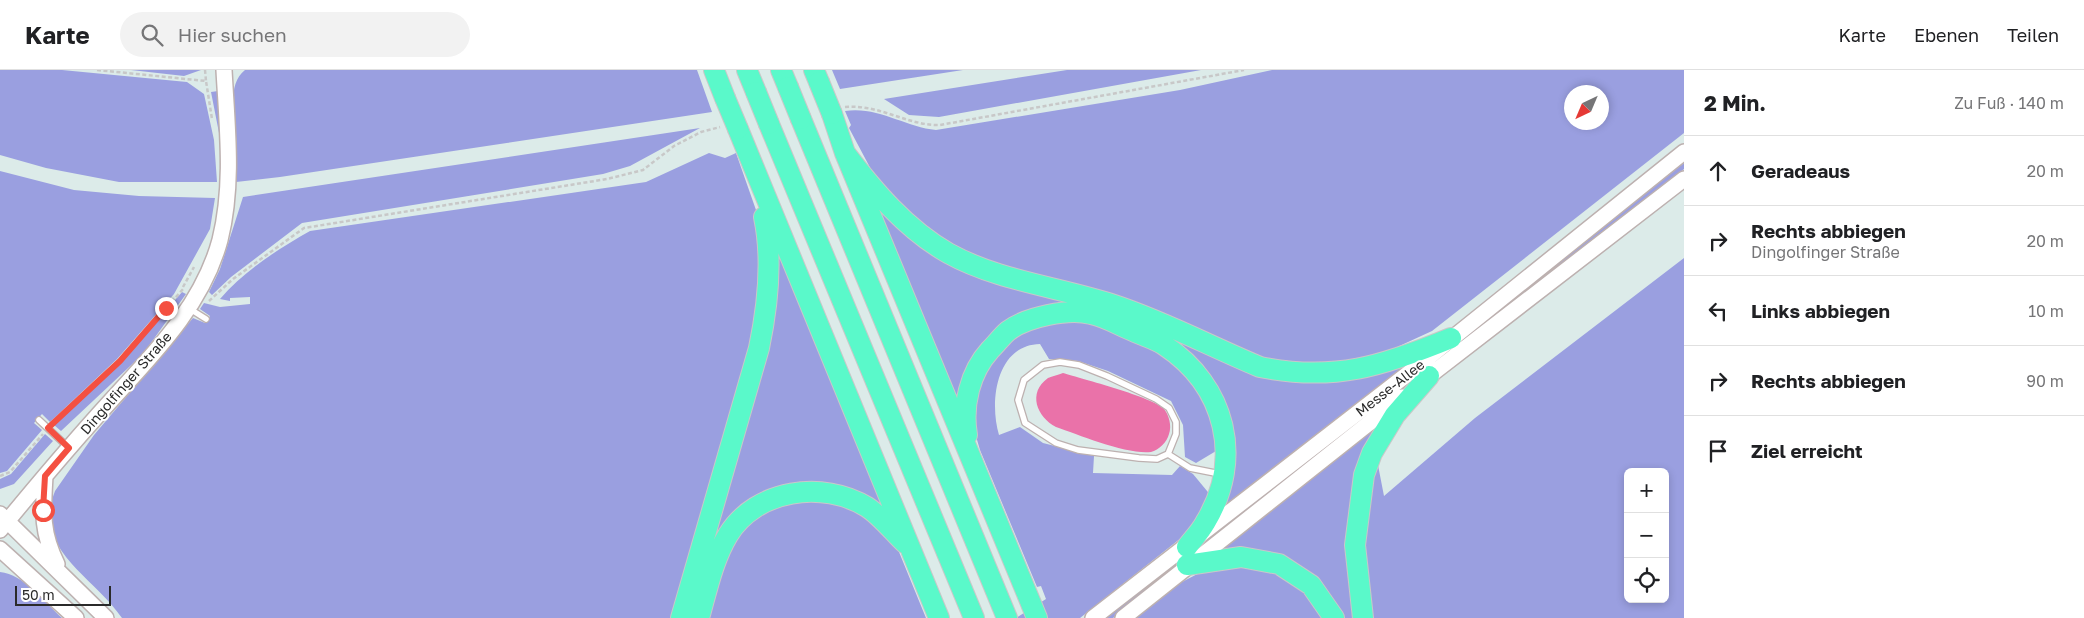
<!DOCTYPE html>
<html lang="de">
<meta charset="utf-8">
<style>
:root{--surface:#fff;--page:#f2f2f2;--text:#202124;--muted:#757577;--line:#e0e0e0}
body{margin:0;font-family:"Golos Text",sans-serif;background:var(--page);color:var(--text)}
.controls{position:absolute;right:15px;bottom:15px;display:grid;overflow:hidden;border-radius:8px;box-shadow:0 2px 8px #0003}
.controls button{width:45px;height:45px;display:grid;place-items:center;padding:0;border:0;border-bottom:1px solid var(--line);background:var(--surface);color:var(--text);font:25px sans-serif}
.compass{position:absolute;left:1564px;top:15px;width:45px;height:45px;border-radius:50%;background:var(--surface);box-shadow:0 2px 8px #0003;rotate:224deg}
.scale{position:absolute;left:15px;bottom:12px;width:96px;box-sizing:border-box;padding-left:5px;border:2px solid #2a2a2a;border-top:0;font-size:14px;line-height:18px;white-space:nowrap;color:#2a2a2a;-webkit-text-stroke:4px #fff;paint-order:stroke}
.stop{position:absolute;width:15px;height:15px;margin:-11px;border:4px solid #f45041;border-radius:50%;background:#fff}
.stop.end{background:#f45041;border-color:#fff;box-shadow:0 1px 5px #0008}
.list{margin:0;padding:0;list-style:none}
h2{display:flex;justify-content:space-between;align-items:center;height:65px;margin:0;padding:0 20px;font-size:21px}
h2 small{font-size:16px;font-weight:400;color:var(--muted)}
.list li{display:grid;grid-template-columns:32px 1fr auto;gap:15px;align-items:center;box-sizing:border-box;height:70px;padding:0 20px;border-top:1px solid var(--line)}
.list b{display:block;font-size:19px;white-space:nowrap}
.list p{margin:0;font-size:16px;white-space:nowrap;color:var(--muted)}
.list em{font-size:16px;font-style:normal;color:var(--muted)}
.icon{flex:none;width:28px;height:28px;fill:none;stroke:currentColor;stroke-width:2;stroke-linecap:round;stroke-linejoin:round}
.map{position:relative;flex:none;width:1684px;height:548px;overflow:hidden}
header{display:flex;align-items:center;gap:30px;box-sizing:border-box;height:70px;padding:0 25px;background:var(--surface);border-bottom:1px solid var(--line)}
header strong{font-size:24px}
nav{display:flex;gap:28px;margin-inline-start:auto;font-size:18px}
.search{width:350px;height:45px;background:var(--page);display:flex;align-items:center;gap:12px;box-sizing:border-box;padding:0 18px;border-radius:28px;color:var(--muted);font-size:19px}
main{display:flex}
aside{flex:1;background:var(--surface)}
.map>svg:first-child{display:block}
.green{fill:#9a9fe0;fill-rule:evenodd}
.water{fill:#ea72a9}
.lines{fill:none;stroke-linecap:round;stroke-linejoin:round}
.service-casing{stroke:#bdb1b0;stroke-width:8}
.secondary-casing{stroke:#bdb1b0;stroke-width:18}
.motorway-casing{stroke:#c8c8c8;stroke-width:22}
.path{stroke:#c8c8c8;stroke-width:2.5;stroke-dasharray:4 2.5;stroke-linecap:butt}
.service{stroke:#fff;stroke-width:5.5}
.secondary{stroke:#fff;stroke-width:15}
.motorway{stroke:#5af9ca;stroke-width:20}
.motorway-bridge-casing{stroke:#c8c8c8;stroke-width:22;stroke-linecap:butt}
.motorway-bridge{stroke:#5af9ca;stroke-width:20}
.route{stroke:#f45041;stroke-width:6}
.labels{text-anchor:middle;stroke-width:4;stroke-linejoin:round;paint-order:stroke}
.street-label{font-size:14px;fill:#2a2a2a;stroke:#fff}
</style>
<header>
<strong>Karte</strong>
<div class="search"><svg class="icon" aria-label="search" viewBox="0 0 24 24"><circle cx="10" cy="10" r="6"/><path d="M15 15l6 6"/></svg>Hier suchen</div>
<nav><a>Karte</a><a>Ebenen</a><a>Teilen</a></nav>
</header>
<main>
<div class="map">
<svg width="1684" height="548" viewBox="0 0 1684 548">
<rect width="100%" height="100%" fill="#dcebe9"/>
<!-- green -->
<path class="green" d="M0,0H62L187,12L204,24L214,70L217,112H119L46,98L0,85Z
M131,0H201L184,6Z
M245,0H697L712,42L280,107L236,112C236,101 237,90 237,80C237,57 224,16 245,0Z
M832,0H963L840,19Z
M1067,0H1201L939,47L909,45L884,29Z
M1272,0H1684V63L1432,261L1382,284L1347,292L1316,294L1261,288L971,184L930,161L902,137L874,105L849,58L851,55L845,41C878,36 905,57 936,60L1180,20ZM1572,22H1602V52H1572Z
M218,21L221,68H220L211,22Z
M700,58L630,96L603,104L302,153L231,207L212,225L209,222L220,199L243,127Z
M709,83L725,88L736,83L756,140L760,166V244L677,548H122C93,505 32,480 55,421L94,365L193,248L205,253L210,246L200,239L204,233L220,237L250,234V227L230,228V231L220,229C244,201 278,179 310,161L646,112Z
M1684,93V99L1113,548H1103Z
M0,101L74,120L139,126L215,128L210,159L174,224L117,289L50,352L42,344L34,353L42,360L7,401L0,403Z
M873,126L914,165L1091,233L1237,295L1410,294L1215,447L1223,332L1118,247L1020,249L962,340Z
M773,169L891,451L847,421L747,437L693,548Z
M1684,188V548H1369L1362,446L1377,390L1384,426L1475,348ZM1628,402H1665V529H1628Z
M182,222L186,224L143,284L61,361L54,355L61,347L121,292Z
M1080,247L1158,277L1196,308L1221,378L1196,393L1185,387L1183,355L1171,331L1108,301L1078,291L1049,289L1040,274C996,275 989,332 999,365L1020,357L1043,373L1094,386L1093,403L1172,405L1180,396L1193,404L1212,427L1194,455L1181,468L1080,548H1016L1046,529L1041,516L1037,517L980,380L975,363L974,335L984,300L1016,263Z
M1380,351L1375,367L1357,548H1340L1325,521L1220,483L1218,478Z
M45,364L53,371L14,414L0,419V409L11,404Z
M807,427L861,441L897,477L926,548H704L727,477L763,440Z
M1244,493L1291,507L1328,548H1136L1180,513L1207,499Z
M0,502C24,504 45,533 62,548H0Z"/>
<!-- water -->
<path class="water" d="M1063,303C1082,309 1153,327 1164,339C1169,345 1172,356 1169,364C1167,372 1159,380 1151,382C1128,385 1079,365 1056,357C1037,347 1027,323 1048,308C1052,306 1059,305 1063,303Z"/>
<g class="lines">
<!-- service casing -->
<g class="service-casing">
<path id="service" d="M190,239L206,249
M39,350L69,378
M1168,384L1176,364V352L1169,338L1156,329L1107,306L1079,295L1060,292L1043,295L1024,310L1018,330L1025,353L1056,373L1078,380L1139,388L1157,389L1168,384L1190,398L1220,404"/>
</g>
<!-- secondary casing -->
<g class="secondary-casing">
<path id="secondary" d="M1420,313L1684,109
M45,406C43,441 41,462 57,494
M0,444L106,548
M0,460C32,421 64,383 98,345C145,292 201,241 220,170C234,114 227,56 224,0
M0,479L76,548
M1093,548L1414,299L1684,82
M1123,548L1402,327"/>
</g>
<!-- motorway casing -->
<g class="motorway-casing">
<path id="motorway" d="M714,0L725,28
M747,0L756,22
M781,0L788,17
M814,0L819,12
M832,44L845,83L1037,548
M801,49L1007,548
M769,54L974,548
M738,59L939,548
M845,83C874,121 906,159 948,183C998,211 1060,217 1114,235C1163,251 1212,277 1260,297C1334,312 1383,296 1451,268
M967,365C962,335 970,302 990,280C996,274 1002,266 1008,261C1026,247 1069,238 1091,244C1106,247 1120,256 1133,261C1143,266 1155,269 1164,275C1226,316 1244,389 1205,453C1200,462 1193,469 1187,477
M1187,495L1241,487L1279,494L1311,515L1334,548
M681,548L759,278C768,235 773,190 764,147
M699,548C707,520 713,490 728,465C756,419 823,410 867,437C881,446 894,463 906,474
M1363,548L1355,475L1364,405L1372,383L1395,345L1429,306"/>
</g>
<!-- path -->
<path class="path" d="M97,0L206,11L212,49
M205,0L206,11
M845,37C880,34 908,56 940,55L1244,0
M183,217L194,197
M209,231L233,209L304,158L607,109L643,100L674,76L701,62L720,57
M53,352L120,291L184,218
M0,406L10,402L43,364"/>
<!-- service -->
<use href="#service" class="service"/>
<!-- secondary -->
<use href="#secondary" class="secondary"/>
<!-- motorway -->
<use href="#motorway" class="motorway"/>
<!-- motorway-bridge casing -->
<g class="motorway-bridge-casing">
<path id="motorway-bridge" d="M819,12L832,44
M788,17L801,49
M756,22L769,54
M725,28L738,59"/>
</g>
<!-- motorway-bridge -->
<use href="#motorway-bridge" class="motorway-bridge"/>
</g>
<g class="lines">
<!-- route -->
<path class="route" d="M43,440L45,406L69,378L48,358L120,291L166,238"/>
</g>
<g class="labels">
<!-- street labels -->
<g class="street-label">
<text transform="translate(126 313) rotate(-49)" y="5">Dingolfinger Straße</text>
<text transform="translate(1390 318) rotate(-38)" y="5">Messe-Allee</text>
</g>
</g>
</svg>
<div class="controls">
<button>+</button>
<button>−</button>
<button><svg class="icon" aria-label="locate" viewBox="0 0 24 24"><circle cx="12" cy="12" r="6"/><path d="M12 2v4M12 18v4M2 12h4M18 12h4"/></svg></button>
</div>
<svg class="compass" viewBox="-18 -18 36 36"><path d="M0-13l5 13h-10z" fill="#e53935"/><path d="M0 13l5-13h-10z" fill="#757577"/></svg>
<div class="scale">50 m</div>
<div class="stop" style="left:43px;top:440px"></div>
<div class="stop end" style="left:166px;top:238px"></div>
</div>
<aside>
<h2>2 Min.<small>Zu Fuß · 140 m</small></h2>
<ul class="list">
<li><svg class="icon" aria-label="ahead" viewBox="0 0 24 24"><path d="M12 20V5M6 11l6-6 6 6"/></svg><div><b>Geradeaus</b></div><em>20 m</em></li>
<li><svg class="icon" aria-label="right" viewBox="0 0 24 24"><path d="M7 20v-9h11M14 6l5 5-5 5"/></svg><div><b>Rechts abbiegen</b><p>Dingolfinger Straße</p></div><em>20 m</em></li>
<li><svg class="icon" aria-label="left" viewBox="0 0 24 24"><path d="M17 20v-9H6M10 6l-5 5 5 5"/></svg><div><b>Links abbiegen</b></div><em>10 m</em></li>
<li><svg class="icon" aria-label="right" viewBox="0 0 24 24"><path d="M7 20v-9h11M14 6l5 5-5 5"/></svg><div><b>Rechts abbiegen</b></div><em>90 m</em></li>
<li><svg class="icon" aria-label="arrive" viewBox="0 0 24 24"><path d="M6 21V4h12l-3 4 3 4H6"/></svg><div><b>Ziel erreicht</b></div></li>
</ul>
</aside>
</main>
